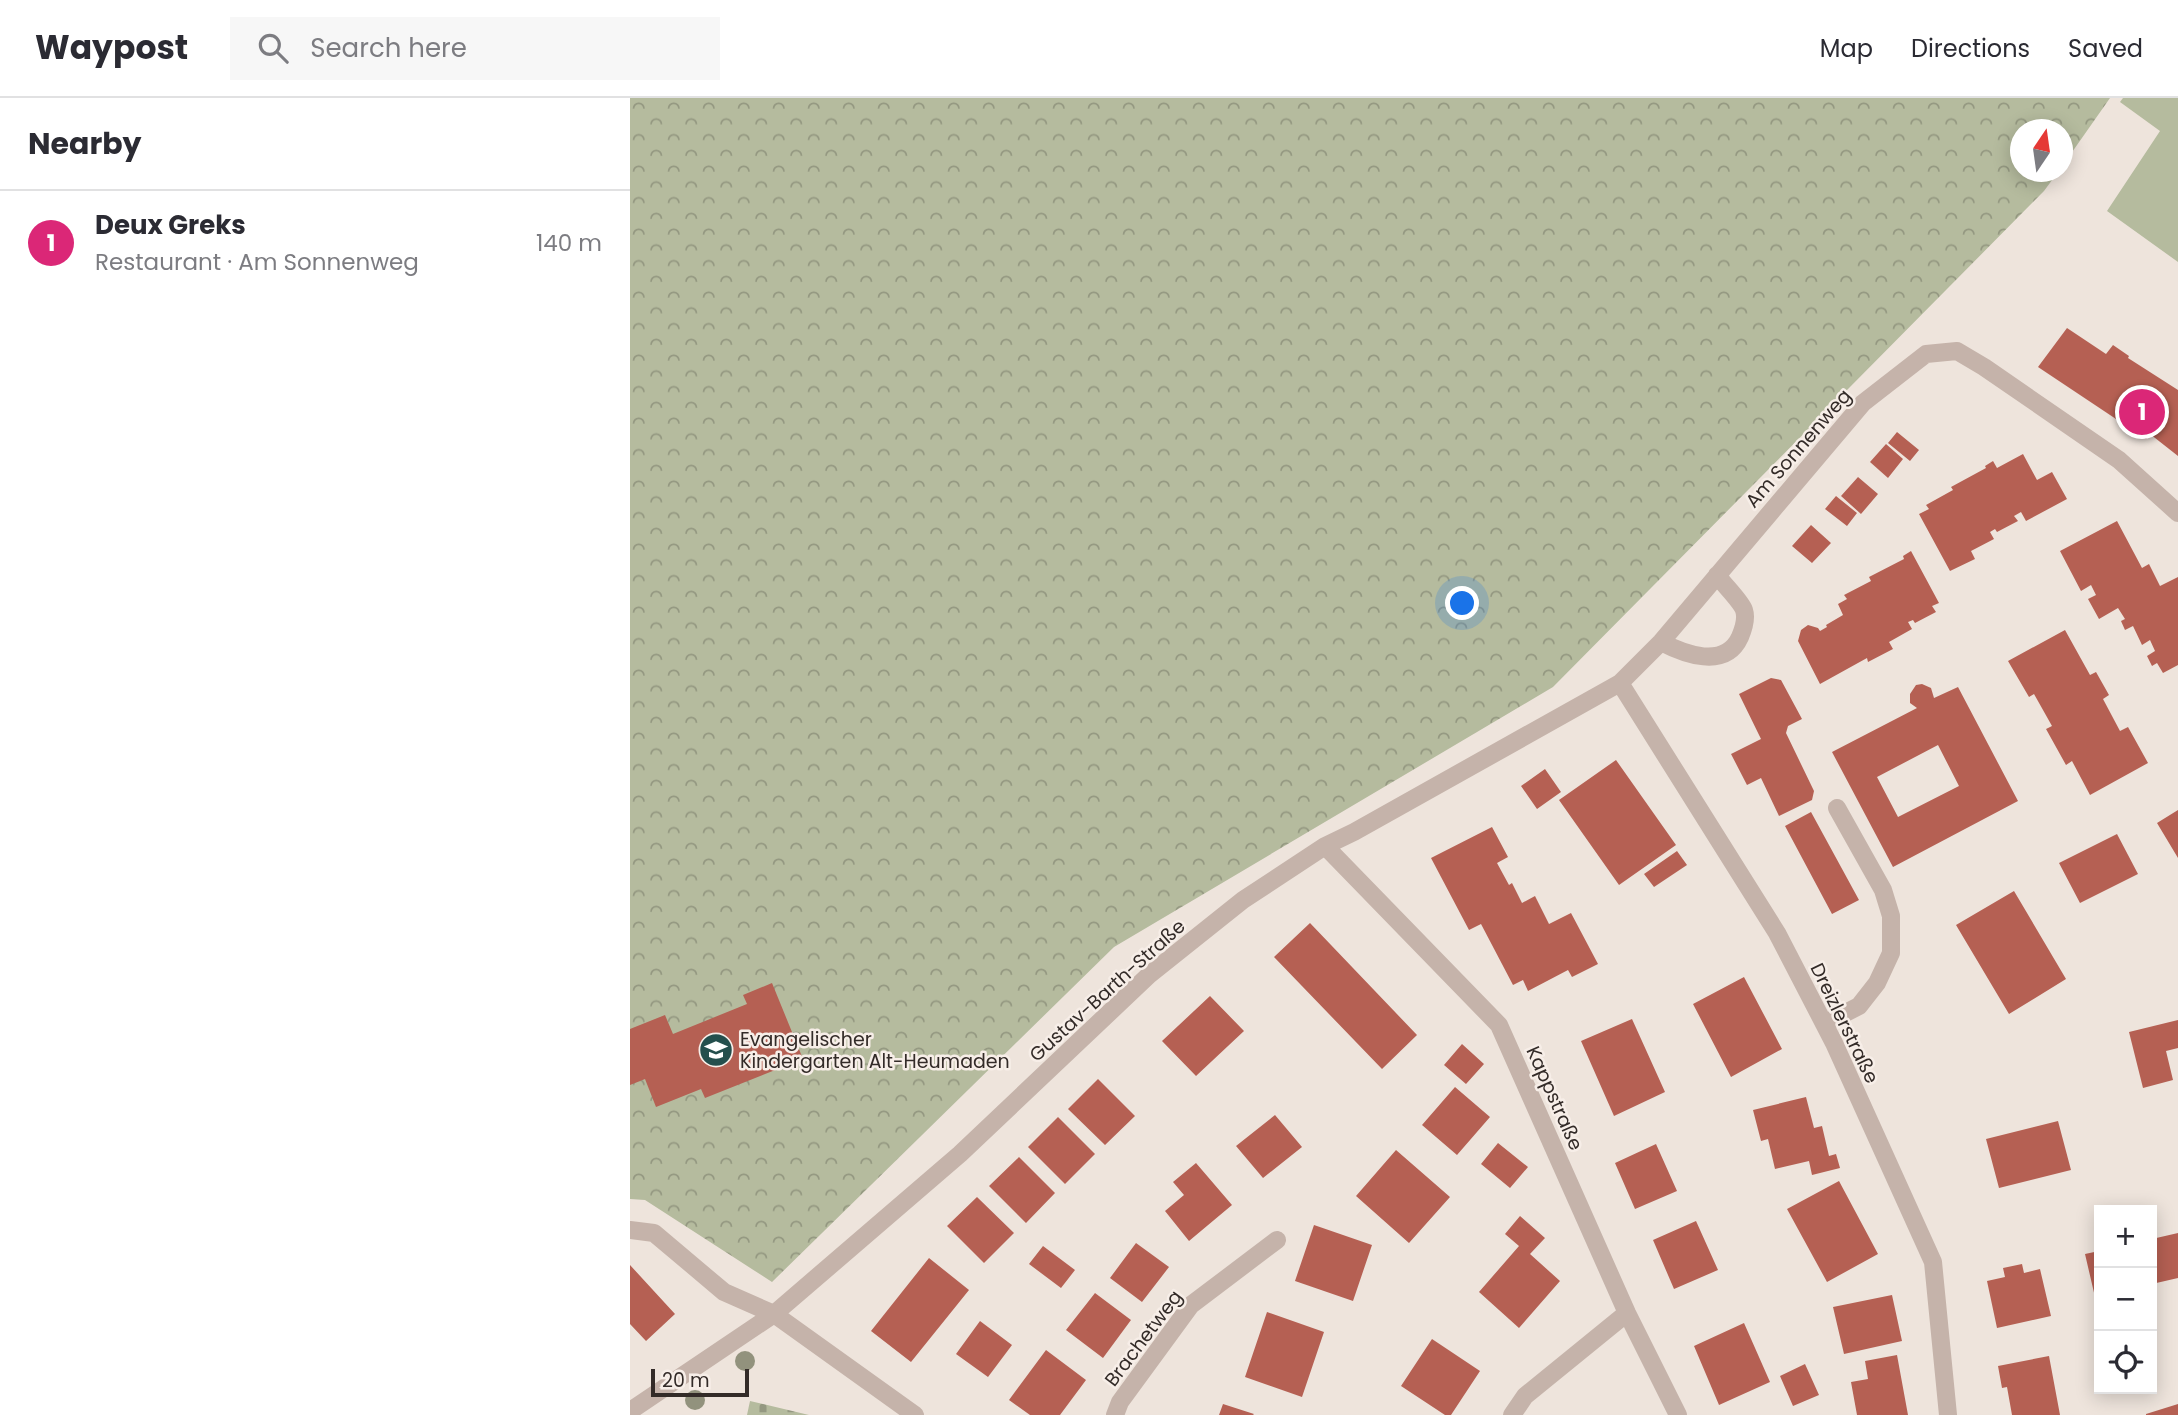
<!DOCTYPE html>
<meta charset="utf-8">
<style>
:root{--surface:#fff;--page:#f7f7f7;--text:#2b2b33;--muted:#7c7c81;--line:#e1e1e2;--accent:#db2777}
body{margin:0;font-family:Poppins,sans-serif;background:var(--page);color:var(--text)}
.controls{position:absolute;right:21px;bottom:21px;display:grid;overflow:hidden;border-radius:0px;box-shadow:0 4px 18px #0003}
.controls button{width:63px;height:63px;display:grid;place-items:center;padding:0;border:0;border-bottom:2px solid var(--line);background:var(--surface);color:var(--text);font:35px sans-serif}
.compass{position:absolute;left:1380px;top:21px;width:63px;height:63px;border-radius:50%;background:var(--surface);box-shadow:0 4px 18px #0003;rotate:13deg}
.scale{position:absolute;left:21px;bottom:18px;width:98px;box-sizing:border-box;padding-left:7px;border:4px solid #332b28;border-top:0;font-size:19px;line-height:24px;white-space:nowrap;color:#332b28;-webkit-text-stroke:5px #f7eee8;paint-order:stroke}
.you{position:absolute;left:833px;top:506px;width:24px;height:24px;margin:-18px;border:5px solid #fff;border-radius:50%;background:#1a73e8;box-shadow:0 0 0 10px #1a73e833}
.badge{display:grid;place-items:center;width:46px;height:46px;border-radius:50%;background:var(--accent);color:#fff;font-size:23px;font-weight:700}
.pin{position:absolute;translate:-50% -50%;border:4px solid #fff;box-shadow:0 2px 7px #0006}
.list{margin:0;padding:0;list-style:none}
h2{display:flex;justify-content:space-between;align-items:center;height:91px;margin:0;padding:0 28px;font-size:30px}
h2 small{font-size:23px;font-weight:400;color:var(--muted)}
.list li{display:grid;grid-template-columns:46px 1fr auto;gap:21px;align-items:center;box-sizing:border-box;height:105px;padding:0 28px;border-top:2px solid var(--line)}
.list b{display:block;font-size:26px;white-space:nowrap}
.list p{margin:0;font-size:23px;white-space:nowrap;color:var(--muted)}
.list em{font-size:23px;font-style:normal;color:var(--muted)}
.icon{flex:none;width:38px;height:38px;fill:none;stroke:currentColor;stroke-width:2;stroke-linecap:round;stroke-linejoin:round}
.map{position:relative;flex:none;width:1548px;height:1317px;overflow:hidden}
header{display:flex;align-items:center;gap:42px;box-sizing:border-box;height:98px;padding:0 35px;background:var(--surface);border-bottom:2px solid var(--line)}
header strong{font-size:33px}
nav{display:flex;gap:38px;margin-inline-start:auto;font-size:24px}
.search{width:490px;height:63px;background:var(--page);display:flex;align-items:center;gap:18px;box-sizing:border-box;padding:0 24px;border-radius:0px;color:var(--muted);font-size:26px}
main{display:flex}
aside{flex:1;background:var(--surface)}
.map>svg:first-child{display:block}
.forest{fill:url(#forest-crowns)}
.cemetery{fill:url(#cemetery-stones)}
.park{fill:#b5bb9e}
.building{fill:#b56053;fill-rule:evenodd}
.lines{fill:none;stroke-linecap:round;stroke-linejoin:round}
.minor{stroke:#c5b3aa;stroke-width:18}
.tree{fill:#92927d}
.labels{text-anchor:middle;stroke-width:5;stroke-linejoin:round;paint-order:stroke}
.street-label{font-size:19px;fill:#332b28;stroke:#f7eee8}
.poi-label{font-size:19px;fill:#332b28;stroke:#f7eee8;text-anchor:start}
</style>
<header>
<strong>Waypost</strong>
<div class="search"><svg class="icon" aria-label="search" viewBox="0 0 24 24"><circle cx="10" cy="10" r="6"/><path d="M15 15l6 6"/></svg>Search here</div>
<nav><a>Map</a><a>Directions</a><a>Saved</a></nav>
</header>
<main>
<aside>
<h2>Nearby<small></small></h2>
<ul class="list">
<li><span class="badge">1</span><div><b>Deux Greks</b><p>Restaurant · Am Sonnenweg</p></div><em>140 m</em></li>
</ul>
</aside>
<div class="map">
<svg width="1548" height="1317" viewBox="0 0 1548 1317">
<defs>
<pattern id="forest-crowns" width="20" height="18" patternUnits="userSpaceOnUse" patternTransform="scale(1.75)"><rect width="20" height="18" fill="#b5bb9e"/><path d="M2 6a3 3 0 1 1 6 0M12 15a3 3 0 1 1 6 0" fill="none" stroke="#949881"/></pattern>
<pattern id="cemetery-stones" width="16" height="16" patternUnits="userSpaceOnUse" patternTransform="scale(1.75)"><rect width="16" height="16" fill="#b5bb9e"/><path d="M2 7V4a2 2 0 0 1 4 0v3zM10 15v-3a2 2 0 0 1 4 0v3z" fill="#949881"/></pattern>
</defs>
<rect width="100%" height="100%" fill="#eee4dc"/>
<!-- forest -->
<path class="forest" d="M0,0H1480L1433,67V32H1391V74H1428L1414,93L923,589L484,849L142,1184L15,1102L0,1101Z"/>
<!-- cemetery -->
<path class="cemetery" d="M120,1303L179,1317H117Z"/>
<!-- park -->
<path class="park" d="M1493,0H1548V164L1477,113L1530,33L1490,4Z"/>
<!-- building -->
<path class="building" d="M1437,230L1476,256L1483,247L1499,258L1498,260L1548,292V358L1520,336L1516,341L1408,269Z
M1267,334L1289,352L1280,363L1258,345Z
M1256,346L1273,361L1258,380L1240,364Z
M1393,356L1407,382L1422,374L1437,401L1396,423L1391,414L1384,418L1388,423L1367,434L1365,431L1360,434L1364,441L1341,453L1345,461L1320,473L1289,416L1299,411L1296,407L1323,392L1321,389L1356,370L1355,368L1363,363L1367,370Z
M1228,379L1248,396L1231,416L1211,398Z
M1206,398L1227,415L1217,428L1195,411Z
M1487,423L1512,470L1519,466L1530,488L1548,479V567L1533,575L1527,565L1522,568L1517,558L1525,553L1520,542L1512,547L1503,528L1495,532L1491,523L1495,521L1488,510L1469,521L1458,501L1466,497L1461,487L1451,493L1430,453Z
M1181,427L1201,445L1182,465L1162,448Z
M1281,453L1309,505L1302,508L1306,514L1285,525L1283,522L1278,524L1282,531L1259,544L1263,551L1238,564L1237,560L1190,586L1168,543L1171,532L1178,527L1188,530L1190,533L1197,529L1196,527L1213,517L1208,506L1217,501L1214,497L1241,483L1239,479L1274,461L1273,458Z
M1435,532L1460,577L1466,574L1479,597L1473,601L1490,633L1498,629L1518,665L1460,697L1442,663L1436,667L1416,631L1422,628L1404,596L1399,599L1378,563Z
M1141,580L1151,582L1172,621L1158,628L1156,635L1184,693L1182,702L1149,718L1131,680L1117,687L1101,656L1131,641L1109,596Z
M1292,586L1301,590L1304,600L1328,589L1388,703L1263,769L1202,654L1287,610L1280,605V596L1286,587ZM1308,647L1329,688L1268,719L1247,679Z
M986,662L1046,747L989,787L929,702Z
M915,671L931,694L907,711L891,688Z
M1548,712V760L1527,725Z
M1181,714L1229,802L1202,816L1155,728Z
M862,729L878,759L867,765L879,787L882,785L892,805L905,798L919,826L941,815L968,866L942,879L938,872L898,893L893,882L883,887L851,826L839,832L801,760Z
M1487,736L1508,776L1450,805L1429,765Z
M1047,753L1057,767L1024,789L1014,776Z
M1384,793L1436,881L1379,916L1326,827Z
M680,825L787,937L752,971L644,859Z
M1114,879L1152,951L1101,979L1063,906Z
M142,885L173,961L75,1000L71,991L26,1009L15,981L0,987V931L35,917L43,936L117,906L113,897Z
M580,898L614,933L566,978L532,943Z
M1002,921L1035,994L984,1018L951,943Z
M1548,922V950L1536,953L1543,982L1513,990L1499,934Z
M832,946L854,966L836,986L814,967Z
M468,981L505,1018L475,1047L438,1011Z
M825,989L860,1019L827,1057L792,1027Z
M1176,999L1184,1030L1192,1028L1199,1058L1206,1056L1210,1070L1182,1077L1179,1063L1145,1071L1138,1041L1131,1043L1123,1012Z
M645,1017L672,1049L633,1080L606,1048Z
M428,1019L465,1056L435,1086L398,1049Z
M1428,1023L1441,1072L1369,1090L1356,1041Z
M868,1045L898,1069L880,1090L851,1066Z
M1026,1046L1047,1093L1005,1111L985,1065Z
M766,1052L820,1099L779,1145L726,1098Z
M389,1059L425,1095L396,1125L359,1088Z
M566,1065L602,1107L559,1143L535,1113L554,1097L543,1084Z
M1209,1083L1248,1156L1197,1184L1157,1111Z
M347,1099L384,1135L354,1165L317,1128Z
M890,1118L915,1140L900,1156L930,1183L889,1230L849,1194L889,1148L875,1136Z
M1066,1123L1088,1172L1044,1191L1023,1142Z
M684,1127L742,1147L723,1203L665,1183Z
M1548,1135V1180L1522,1186V1141Z
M506,1145L539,1169L512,1204L480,1180Z
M413,1148L445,1172L431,1190L399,1166Z
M1469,1153V1198L1465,1199L1455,1156Z
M299,1160L339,1192L281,1264L241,1233Z
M1392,1166L1394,1175L1410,1171L1421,1218L1367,1230L1357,1183L1375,1179L1373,1170Z
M0,1167L45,1216L16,1243L0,1226Z
M465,1195L501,1222L473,1260L436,1232Z
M1262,1197L1272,1243L1214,1256L1203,1209Z
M637,1214L694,1234L672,1299L615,1279Z
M350,1223L382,1247L358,1279L326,1256Z
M1114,1225L1140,1284L1089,1307L1064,1248Z
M802,1241L850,1273L821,1317H815L771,1288Z
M416,1252L456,1282L430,1317H400L379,1302Z
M1267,1257L1278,1317H1227L1221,1284L1238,1281L1235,1263Z
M1419,1258L1430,1317H1382L1377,1289L1372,1290L1368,1268Z
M1175,1266L1189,1297L1163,1308L1150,1278Z
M593,1306L624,1316L623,1317H589Z
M1548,1306V1317H1516V1316Z"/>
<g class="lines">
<!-- minor -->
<path class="minor" d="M1031,544C1054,556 1095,572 1110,539C1113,532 1117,521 1114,512C1111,503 1093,486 1087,477
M990,585L1147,835L1204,945L1303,1164L1318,1317
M695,748L869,927L997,1215L1048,1317
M1194,926L1229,908L1247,885L1261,855V818L1253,792L1207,710
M0,1132L24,1135L94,1194L144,1216L285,1317
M0,1313L144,1216L330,1056L519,877L613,802L695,748L724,734L990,585L1031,544L1233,305L1296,256L1327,253L1354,269L1489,362L1548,415
M485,1317L490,1304L561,1207L647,1142
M882,1317L895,1298L997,1215"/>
</g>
<!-- trees -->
<g class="tree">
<circle cx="115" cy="1263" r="10"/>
<circle cx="65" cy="1302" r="10"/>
</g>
<!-- icons -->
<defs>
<g id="school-disc" transform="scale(1.75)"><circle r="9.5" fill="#244f4d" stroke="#f7eee8"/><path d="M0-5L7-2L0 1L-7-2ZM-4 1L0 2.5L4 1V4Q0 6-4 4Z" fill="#fff"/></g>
</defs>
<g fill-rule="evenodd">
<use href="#school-disc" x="86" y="952"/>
</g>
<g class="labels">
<!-- street labels -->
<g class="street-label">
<text transform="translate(1168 350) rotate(-49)" y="7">Am Sonnenweg</text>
<text transform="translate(477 892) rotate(-42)" y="7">Gustav-Barth-Straße</text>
<text transform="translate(1215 925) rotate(64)" y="7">Dreizlerstraße</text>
<text transform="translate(925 1000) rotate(66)" y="7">Kappstraße</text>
<text transform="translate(513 1240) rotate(-53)" y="7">Brachetweg</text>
</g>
<!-- poi labels -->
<g class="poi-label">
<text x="110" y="948">Evangelischer<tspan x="110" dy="22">Kindergarten Alt-Heumaden</tspan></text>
</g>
</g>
</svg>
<div class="controls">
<button>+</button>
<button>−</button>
<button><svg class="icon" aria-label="locate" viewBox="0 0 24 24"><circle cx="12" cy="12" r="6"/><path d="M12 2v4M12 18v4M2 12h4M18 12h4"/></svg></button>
</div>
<svg class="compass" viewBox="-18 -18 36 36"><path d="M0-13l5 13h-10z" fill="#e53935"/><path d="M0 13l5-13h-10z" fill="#7c7c81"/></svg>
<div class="scale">20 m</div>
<div class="you"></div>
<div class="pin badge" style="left:1512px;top:314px">1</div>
</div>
</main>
